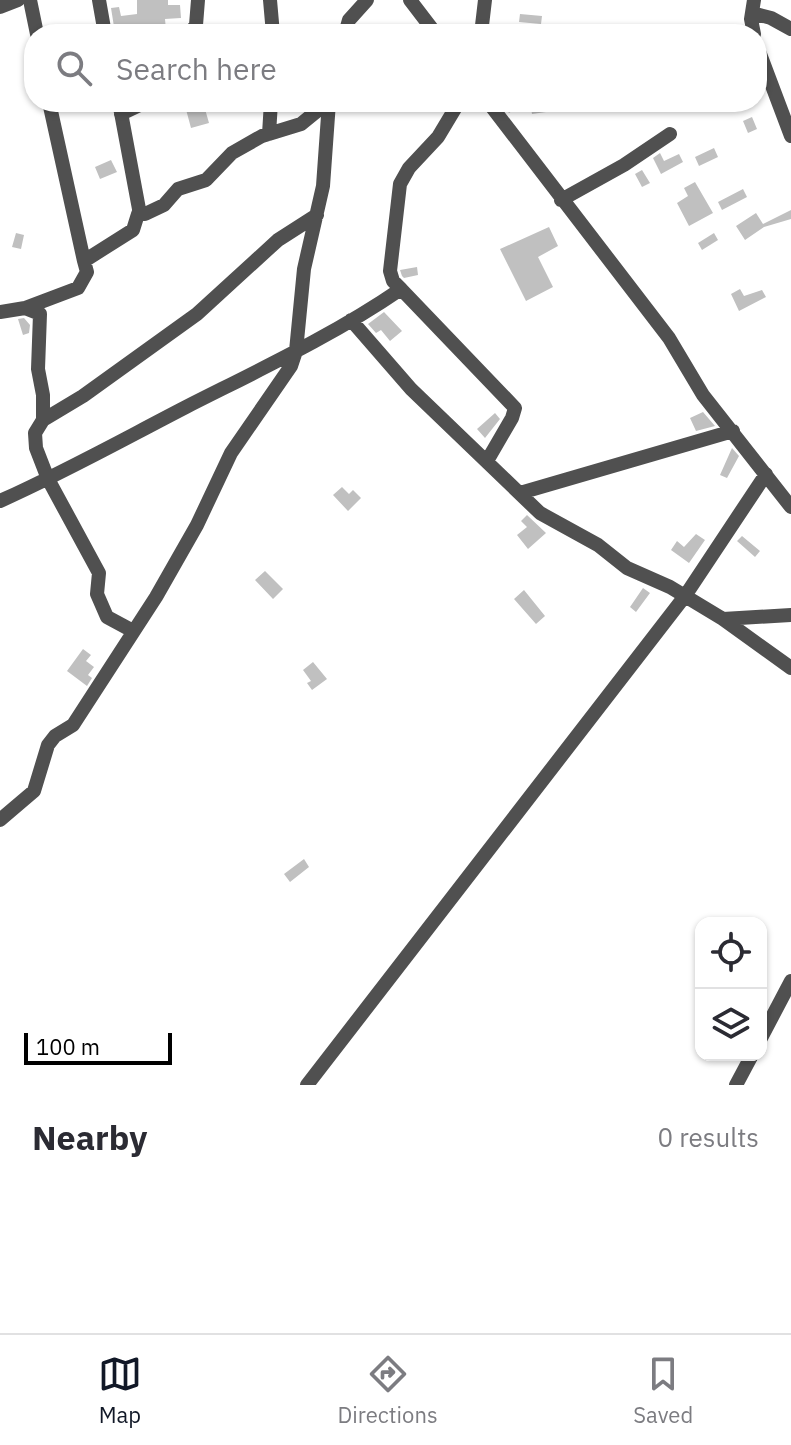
<!DOCTYPE html>
<style>
:root{--surface:#fff;--page:#f2f2f3;--text:#2b2b33;--muted:#7c7c81;--line:#e1e1e2;--accent:#111827}
body{margin:0;font-family:"IBM Plex Sans",sans-serif;background:var(--page);color:var(--text)}
.controls{position:absolute;right:24px;bottom:24px;display:grid;overflow:hidden;border-radius:16px;box-shadow:0 2px 6px #0004}
.controls button{width:72px;height:72px;display:grid;place-items:center;padding:0;border:0;border-bottom:2px solid var(--line);background:var(--surface);color:var(--text);font:40px sans-serif}
.scale{position:absolute;left:24px;bottom:20px;width:148px;box-sizing:border-box;padding-left:8px;border:4px solid #000;border-top:0;font-size:22px;line-height:28px;white-space:nowrap;color:#000;-webkit-text-stroke:6px #fff;paint-order:stroke}
.list{margin:0;padding:0;list-style:none}
h2{display:flex;justify-content:space-between;align-items:center;height:104px;margin:0;padding:0 32px;font-size:34px}
h2 small{font-size:26px;font-weight:400;color:var(--muted)}
.icon{flex:none;width:44px;height:44px;fill:none;stroke:currentColor;stroke-width:2;stroke-linecap:round;stroke-linejoin:round}
.map{position:relative;flex:none;width:791px;height:1085px;overflow:hidden}
.search{position:absolute;background:var(--surface);box-shadow:0 2px 6px #0004;left:24px;right:24px;top:24px;height:88px;display:flex;align-items:center;gap:20px;box-sizing:border-box;padding:0 28px;border-radius:32px;color:var(--muted);font-size:30px}
.sheet{height:248px;background:var(--surface)}
nav{display:flex;justify-content:space-around;align-items:center;box-sizing:border-box;height:112px;border-top:2px solid var(--line);background:var(--surface);font-size:22px;color:var(--muted)}
nav a{display:grid;justify-items:center;gap:4px}
nav .on{color:var(--accent)}
.map>svg:first-child{display:block}
.building{fill:#c0c0c0}
.lines{fill:none;stroke-linecap:round;stroke-linejoin:round}
.minor{stroke:#505050;stroke-width:14}
</style>
<div class="map">
<svg width="791" height="1085" viewBox="0 0 791 1085">
<rect width="100%" height="100%" fill="#fff"/>
<!-- building -->
<path class="building" d="M137,0H168V5H180L181,18L165,19L166,30L115,33L111,8L119,7L121,16L137,14Z
M520,14L542,16L541,24L519,22Z
M93,24L95,32L67,34V32Z
M184,102H203L209,123L191,128Z
M501,102H525L509,113Z
M530,102H544L546,112L532,114Z
M752,117L757,129L748,133L743,121Z
M714,148L718,157L699,166L695,157Z
M660,153L664,161L679,154L683,162L661,174L653,158Z
M111,160L117,172L100,179L95,167Z
M642,170L650,183L642,187L635,174Z
M695,182L713,213L689,226L677,203L688,196L684,188Z
M743,189L747,197L722,210L718,202Z
M791,210V219L764,227L745,240L736,226L756,213L763,224Z
M549,227L558,246L538,257L553,287L526,301L500,249Z
M16,233L24,235L21,249L12,247Z
M714,233L718,240L702,250L698,243Z
M417,267L418,275L404,278L402,276L400,270Z
M740,289L744,296L762,290L766,297L739,311L731,294Z
M384,312L402,331L390,341L381,330L376,333L368,324Z
M24,318L30,325L29,333L23,335L18,319Z
M703,412L715,426L696,431L690,418Z
M495,413L500,419L485,438L477,429Z
M732,448L739,456L727,478L720,475Z
M342,487L349,494L353,490L361,498L348,511L333,495Z
M527,515L546,533L528,549L517,535L527,527L521,521Z
M696,534L705,540L689,563L671,550L677,541L684,547Z
M742,536L760,551L755,557L737,541Z
M265,571L283,589L273,599L255,580Z
M643,588L650,593L636,612L630,607Z
M524,590L545,616L536,624L514,599Z
M83,649L91,655L86,661L94,667L88,675L92,678L87,686L67,671Z
M313,662L327,679L312,690L307,683L311,681L303,670Z
M304,859L309,867L290,882L284,874Z"/>
<g class="lines">
<!-- minor -->
<path class="minor" d="M30,0L37,34
M99,0L105,34
M270,0L273,34
M410,0L436,34
M0,7L18,0
M752,13L771,18L791,29
M189,34L196,25L198,0
M345,34L349,20L367,0
M481,34L485,0
M754,34L751,19L754,0
M757,46L791,136
M49,102L84,261L133,230L138,214L142,213
M119,102L139,209L145,214L164,205L178,189L206,180L232,153L262,136L301,124L328,102
M488,102L669,338L703,395L791,507
M121,114L146,102
M269,134L271,102
M561,200L624,165L670,134
M401,289L515,408L512,418L487,461
M0,312L25,308
M351,320L411,389L540,513L598,545L627,568L670,587L723,619L791,668
M43,420V395L38,369L40,314L25,308L78,288L87,272L84,261
M520,493L733,431
M0,501C63,473 124,439 186,407C259,370 334,335 401,289L393,281L390,271L400,184L409,168L438,137L459,102
M723,619L791,615
M133,631L107,617L97,594L99,573L48,479L36,448L35,433L43,420L83,396L197,314L278,240L317,215
M0,820L34,791L48,745L55,736L73,725L156,597L197,525L231,453L291,366L296,351L304,269L323,186L329,102
M761,1038L791,981
M307,1085L685,596L766,474
M736,1085L752,1055"/>
</g>
</svg>
<div class="controls">
<button><svg class="icon" aria-label="locate" viewBox="0 0 24 24"><circle cx="12" cy="12" r="6"/><path d="M12 2v4M12 18v4M2 12h4M18 12h4"/></svg></button>
<button><svg class="icon" aria-label="layers" viewBox="0 0 24 24"><path d="M12 4l9 5-9 5-9-5zM3 14l9 5 9-5"/></svg></button>
</div>
<div class="scale">100 m</div>
<div class="search"><svg class="icon" aria-label="search" viewBox="0 0 24 24"><circle cx="10" cy="10" r="6"/><path d="M15 15l6 6"/></svg>Search here</div>
</div>
<section class="sheet">
<h2>Nearby<small>0 results</small></h2>
<ul class="list">
</ul>
</section>
<nav>
<a class="on"><svg class="icon" aria-label="map" viewBox="0 0 24 24"><path d="M3 6l6-2 6 2 6-2v14l-6 2-6-2-6 2zM9 4v14M15 6v14"/></svg>Map</a>
<a><svg class="icon" aria-label="directions" viewBox="0 0 24 24"><path d="M12 3l9 9-9 9-9-9zM9 14v-3h6M13 9l2 2-2 2"/></svg>Directions</a>
<a><svg class="icon" aria-label="saved" viewBox="0 0 24 24"><path d="M7 4h10v16l-5-4-5 4z"/></svg>Saved</a>
</nav>
